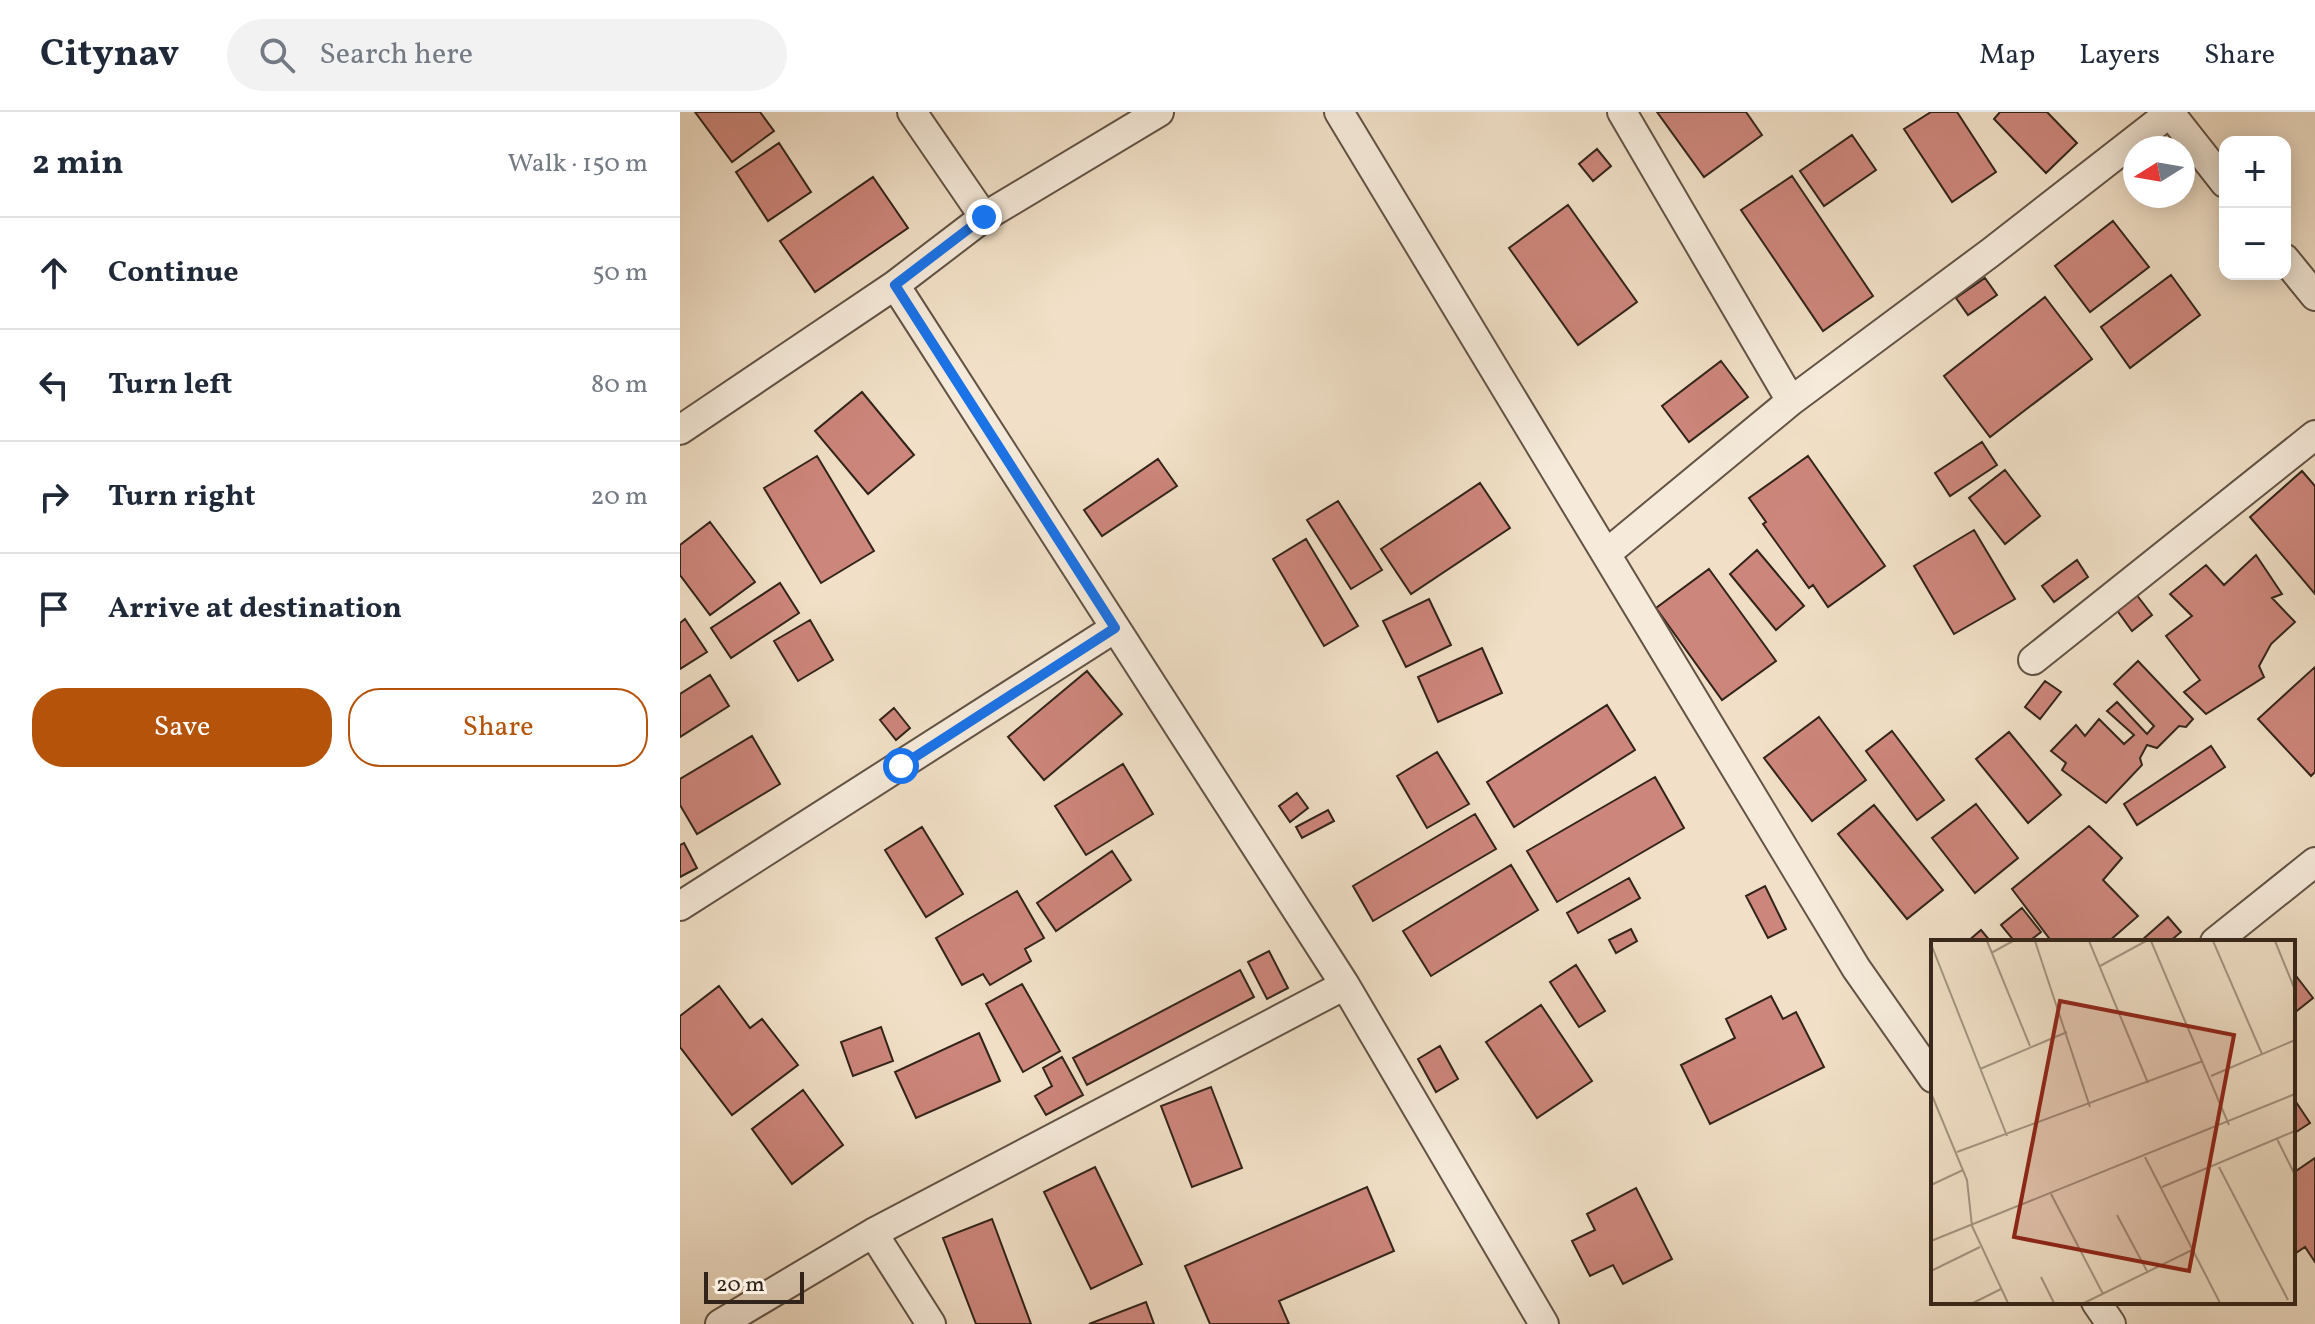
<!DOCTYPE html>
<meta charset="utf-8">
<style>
:root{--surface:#fff;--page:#f2f2f3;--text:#1f2937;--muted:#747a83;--line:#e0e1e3;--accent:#b45309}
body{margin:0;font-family:Vollkorn,serif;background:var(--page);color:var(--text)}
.controls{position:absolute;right:24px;top:24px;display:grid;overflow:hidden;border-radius:16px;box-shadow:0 4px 20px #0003}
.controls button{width:72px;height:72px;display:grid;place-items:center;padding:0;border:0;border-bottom:2px solid var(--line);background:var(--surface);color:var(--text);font:40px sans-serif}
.compass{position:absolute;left:1443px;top:24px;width:72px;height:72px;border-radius:50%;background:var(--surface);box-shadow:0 4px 20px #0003;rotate:259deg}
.scale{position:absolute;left:24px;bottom:20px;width:100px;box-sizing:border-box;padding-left:8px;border:4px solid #32241a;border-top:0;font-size:22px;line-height:28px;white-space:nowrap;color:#32241a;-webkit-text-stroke:6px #f6ebdb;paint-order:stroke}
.stop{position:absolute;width:24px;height:24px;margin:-18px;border:6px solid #1a73e8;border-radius:50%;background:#fff}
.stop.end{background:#1a73e8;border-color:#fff;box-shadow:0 2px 8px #0008}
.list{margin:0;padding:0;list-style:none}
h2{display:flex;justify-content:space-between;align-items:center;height:104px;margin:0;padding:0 32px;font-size:34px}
h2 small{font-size:26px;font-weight:400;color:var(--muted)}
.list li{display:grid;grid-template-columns:52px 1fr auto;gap:24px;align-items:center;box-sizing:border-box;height:112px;padding:0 32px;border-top:2px solid var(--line)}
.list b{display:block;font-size:30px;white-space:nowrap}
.list em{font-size:26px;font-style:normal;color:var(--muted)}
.actions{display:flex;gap:16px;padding:24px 32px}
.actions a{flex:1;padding:18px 0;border:2px solid var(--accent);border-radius:32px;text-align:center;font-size:28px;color:var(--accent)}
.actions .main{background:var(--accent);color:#fff}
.icon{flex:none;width:44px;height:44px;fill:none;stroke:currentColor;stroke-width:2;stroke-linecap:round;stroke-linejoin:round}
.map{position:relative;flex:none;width:1635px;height:1212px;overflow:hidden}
header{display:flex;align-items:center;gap:48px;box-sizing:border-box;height:112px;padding:0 40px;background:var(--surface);border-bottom:2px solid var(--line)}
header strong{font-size:38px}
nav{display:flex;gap:44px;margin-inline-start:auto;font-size:28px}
.search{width:560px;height:72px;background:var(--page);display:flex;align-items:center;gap:20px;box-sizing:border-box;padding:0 28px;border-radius:44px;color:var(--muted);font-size:30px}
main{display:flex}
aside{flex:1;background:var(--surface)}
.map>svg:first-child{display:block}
.building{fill:#cd867b;stroke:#32241a;stroke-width:2}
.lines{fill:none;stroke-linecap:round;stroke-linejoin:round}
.street-casing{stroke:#625345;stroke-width:32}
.street{stroke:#f6ebdb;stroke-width:28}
.route{stroke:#1a73e8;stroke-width:10}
.inset-road{fill:none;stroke:#a59582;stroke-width:2}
.view{fill:#8f2418;fill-opacity:0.15;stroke:#8f2418;stroke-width:4}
.inset-edge{fill:none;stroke:#32241a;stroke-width:4}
</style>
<header>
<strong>Citynav</strong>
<div class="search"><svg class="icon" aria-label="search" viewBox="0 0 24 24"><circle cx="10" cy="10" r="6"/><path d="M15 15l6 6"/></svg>Search here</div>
<nav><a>Map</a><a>Layers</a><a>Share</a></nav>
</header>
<main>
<aside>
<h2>2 min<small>Walk · 150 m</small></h2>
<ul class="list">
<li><svg class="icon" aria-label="ahead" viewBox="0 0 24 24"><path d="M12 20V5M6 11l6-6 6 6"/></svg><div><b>Continue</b></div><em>50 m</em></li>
<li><svg class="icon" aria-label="left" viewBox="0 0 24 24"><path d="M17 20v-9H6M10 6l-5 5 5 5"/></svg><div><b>Turn left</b></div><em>80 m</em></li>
<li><svg class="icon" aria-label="right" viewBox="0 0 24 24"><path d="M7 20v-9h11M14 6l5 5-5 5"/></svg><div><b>Turn right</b></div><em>20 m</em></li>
<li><svg class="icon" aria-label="arrive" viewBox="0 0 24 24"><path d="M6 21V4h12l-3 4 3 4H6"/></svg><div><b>Arrive at destination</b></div></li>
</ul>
<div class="actions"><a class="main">Save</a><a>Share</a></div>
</aside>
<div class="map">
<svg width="1635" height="1212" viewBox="0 0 1635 1212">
<rect width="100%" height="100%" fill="#f1e0c7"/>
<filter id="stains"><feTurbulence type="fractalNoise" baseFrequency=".0025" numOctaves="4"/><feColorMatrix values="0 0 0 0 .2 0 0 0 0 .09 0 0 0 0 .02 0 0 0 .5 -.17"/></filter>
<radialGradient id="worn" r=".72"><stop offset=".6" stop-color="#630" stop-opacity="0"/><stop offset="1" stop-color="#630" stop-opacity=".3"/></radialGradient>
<!-- building -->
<path class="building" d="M15,0H80L94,19L52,50Z
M977,0H1066L1082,23L1024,65Z
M1251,0H1277L1316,60L1272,90L1224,17Z
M1320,0H1367L1397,31L1366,61L1314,7Z
M1172,23L1196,58L1144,94L1120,59Z
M99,31L131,80L88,109L56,60Z
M917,37L931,54L913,69L899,52Z
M1112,64L1193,184L1143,219L1061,98Z
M193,65L228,116L135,180L100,129Z
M888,93L957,190L898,233L829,136Z
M1433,109L1469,155L1410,200L1375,154Z
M1491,163L1520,203L1450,256L1421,215Z
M1305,166L1317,183L1288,203L1276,186Z
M1365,185L1412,247L1310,325L1264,264Z
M1041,249L1068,285L1009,330L982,294Z
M182,280L234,343L188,382L135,319Z
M1302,330L1317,353L1270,384L1255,361Z
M137,344L194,439L141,471L84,376Z
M1128,344L1205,454L1148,495L1133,473L1129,476L1083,412L1086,410L1069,386Z
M478,347L497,374L422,424L404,398Z
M1325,358L1360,404L1325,432L1289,386Z
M1622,359L1635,374V482L1570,405Z
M800,371L830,416L731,482L701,437Z
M658,389L702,458L671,477L627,408Z
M30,410L75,470L30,503L0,463V433Z
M1294,418L1335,487L1274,522L1234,454Z
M626,427L678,514L644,534L593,447Z
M1077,438L1124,494L1096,518L1050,462Z
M1576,443L1602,482L1592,486L1615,510L1591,532L1579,554L1584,565L1526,602L1504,580L1520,568L1486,524L1512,504L1490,482L1526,453L1544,473Z
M1397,448L1408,465L1374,490L1362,474Z
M1029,457L1096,549L1042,588L976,496Z
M100,471L119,501L51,546L31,516Z
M1456,482L1472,503L1452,519L1436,497Z
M749,487L771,533L726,555L703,509Z
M5,507L27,540L0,557V511Z
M130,508L153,548L118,569L94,529Z
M802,536L822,581L758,610L738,565Z
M1458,549L1513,607L1506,615L1499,614L1477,636L1467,633L1460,646L1462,653L1426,691L1382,658L1386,651L1371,639L1396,613L1405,624L1419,607L1444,632L1454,623L1427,599L1437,590L1467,622L1474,614L1434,572Z
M1635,555V660L1631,664L1578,607Z
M407,559L442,602L364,668L328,625Z
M30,563L49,594L0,625V582Z
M1365,569L1381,580L1360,607L1345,595Z
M927,593L955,638L834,715L807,670Z
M214,596L230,616L216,628L200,608Z
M1139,605L1186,668L1132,709L1084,646Z
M1212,619L1264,688L1237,708L1186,639Z
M1329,620L1381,683L1348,711L1296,647Z
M72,624L100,672L17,722L0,693V667Z
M1531,634L1545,655L1457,713L1444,692Z
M757,640L789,692L747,716L717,664Z
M443,652L473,702L406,743L375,694Z
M975,665L1004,716L877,790L847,739Z
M617,681L628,696L610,710L599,694Z
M1296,692L1338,746L1295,781L1252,726Z
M1194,693L1263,778L1227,807L1158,722Z
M648,698L654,709L622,726L616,715Z
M795,702L816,737L693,809L673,774Z
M1409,714L1442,746L1423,768L1458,804L1428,830H1372L1332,777Z
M242,715L283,782L246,805L205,738Z
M4,731L17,756L0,765V733Z
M432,739L451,768L376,819L357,791Z
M831,753L858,798L751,864L723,819Z
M949,766L960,786L898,821L887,801Z
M1085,774L1106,817L1088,826L1066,784Z
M337,779L364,826L345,837L351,849L310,873L303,862L282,873L256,826Z
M1342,796L1361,820L1348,830H1335L1321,813Z
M1488,805L1501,820L1489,830H1464L1462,828Z
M951,817L957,829L936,841L929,828Z
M1301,818L1311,830H1287Z
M589,839L608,876L587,887L568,850Z
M896,853L925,899L899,915L870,870Z
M560,858L574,885L407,973L393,946Z
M1613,860L1633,886L1613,902Z
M342,872L380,939L343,960L306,892Z
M39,874L70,916L82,907L118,953L52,1003L0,935V904Z
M1091,884L1103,907L1116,900L1144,955L1030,1012L1001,953L1055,926L1046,907Z
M861,893L912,969L857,1006L806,930Z
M201,915L213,949L173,964L161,930Z
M299,921L320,969L236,1006L215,960Z
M760,934L778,967L756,980L738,947Z
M382,945L403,983L366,1003L355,984L372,974L363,956Z
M531,975L562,1056L512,1075L481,994Z
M123,978L163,1033L112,1072L72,1017Z
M1616,990L1630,1011L1613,1022V992Z
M1635,1046V1150L1625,1135L1613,1143V1061Z
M415,1055L462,1152L411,1177L364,1080Z
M687,1075L714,1139L599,1189L609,1212H530L505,1154Z
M956,1076L992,1147L943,1172L933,1153L910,1164L892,1129L915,1118L907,1102Z
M312,1107L351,1212H296L263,1126Z
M466,1190L474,1212H409Z"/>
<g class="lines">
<!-- street casing -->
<g class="street-casing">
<path id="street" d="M232,0L304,105
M659,0L1176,856L1253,966
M942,0L1111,289
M1490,1L1545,71
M1605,147L1635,184
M215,173L665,873L864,1212
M0,318L215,173L304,105L479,0
M927,441L1111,289L1310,141L1491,0
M1353,548L1635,323
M0,794L435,516
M1535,830L1635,750
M193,1121L251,1212
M1416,1190L1431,1212
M40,1212L193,1121L665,873"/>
</g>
<!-- street -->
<use href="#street" class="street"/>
</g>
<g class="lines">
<!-- route -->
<path class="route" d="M221,654L435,516L215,173L304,105"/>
</g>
<!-- overview -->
<g transform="translate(1251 828)">
<rect width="364" height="364" fill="#f1e0c7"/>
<path class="inset-road" d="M56,1L99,106M104,1L159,167M158,1L217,143M220,1L298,185M282,1L331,114M344,1L364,50M0,4L76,196M60,13L82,1M169,26L215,1M49,129L136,92M280,136L364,100M0,153L36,240L41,286L77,363M346,199L364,235M26,212L272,121M214,217L289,363M288,227L357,360M0,245L32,230M231,247L364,191M120,254L172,354M186,275L217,333M0,301L364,154M0,331L49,307M110,337L123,363M42,363L70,349M153,363L261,310"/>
<path class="view" d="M129,61L303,95L258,331L83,297Z"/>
<rect width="364" height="364" class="inset-edge"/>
</g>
<rect width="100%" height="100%" filter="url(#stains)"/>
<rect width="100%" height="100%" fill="url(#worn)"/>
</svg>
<div class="controls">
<button>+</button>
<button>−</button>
</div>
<svg class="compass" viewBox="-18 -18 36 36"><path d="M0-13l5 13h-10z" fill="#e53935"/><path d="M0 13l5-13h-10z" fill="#747a83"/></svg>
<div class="scale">20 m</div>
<div class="stop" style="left:221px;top:654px"></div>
<div class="stop end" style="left:304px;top:105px"></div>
</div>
</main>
